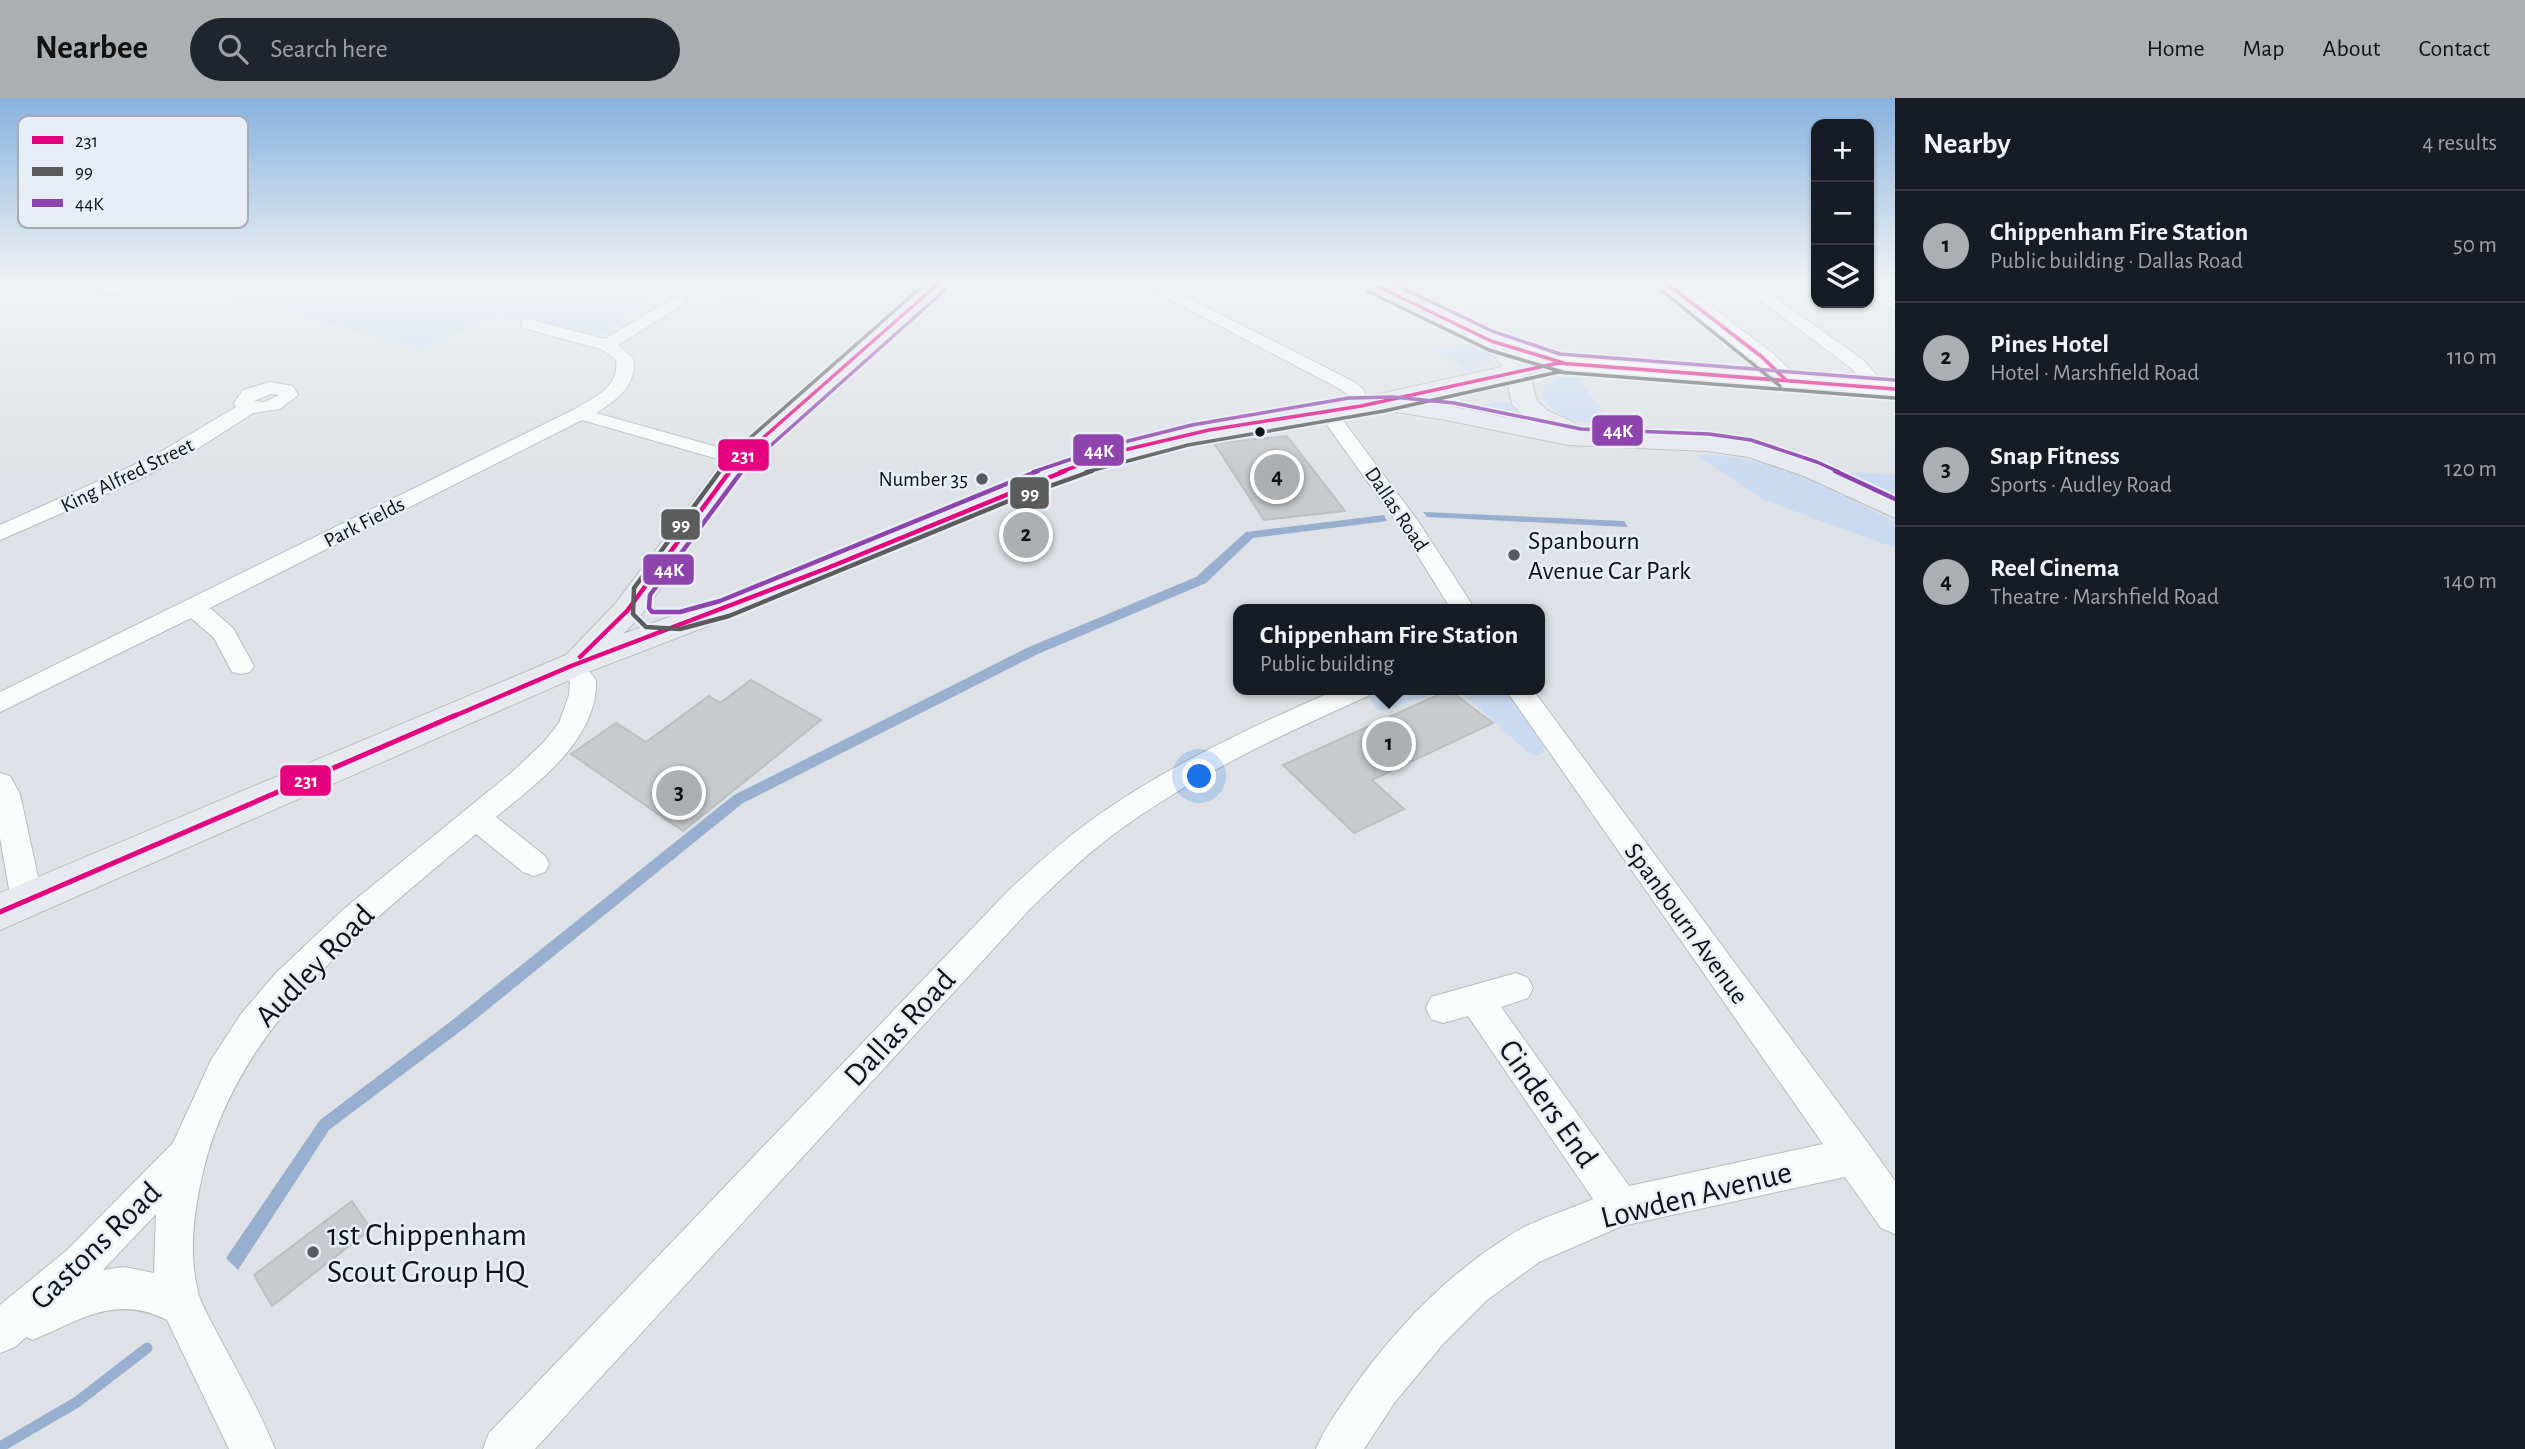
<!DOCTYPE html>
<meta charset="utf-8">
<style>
:root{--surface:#171b24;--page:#20242c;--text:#f1f3f6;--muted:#9ea1a6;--line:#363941;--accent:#acafb2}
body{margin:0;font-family:"Alegreya Sans",sans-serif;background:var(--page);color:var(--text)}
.controls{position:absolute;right:21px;top:21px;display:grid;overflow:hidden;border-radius:14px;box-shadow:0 2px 5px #0004}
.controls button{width:63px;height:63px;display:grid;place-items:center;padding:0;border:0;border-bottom:2px solid var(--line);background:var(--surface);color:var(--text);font:35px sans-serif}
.you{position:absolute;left:1200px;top:679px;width:24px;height:24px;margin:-18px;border:5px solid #fff;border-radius:50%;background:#1a73e8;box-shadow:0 0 0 10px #1a73e833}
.badge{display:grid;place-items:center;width:46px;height:46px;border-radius:50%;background:var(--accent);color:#111;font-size:23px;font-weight:700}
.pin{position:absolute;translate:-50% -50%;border:4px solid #fff;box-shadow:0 2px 7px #0006}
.popup{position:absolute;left:1233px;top:506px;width:312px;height:91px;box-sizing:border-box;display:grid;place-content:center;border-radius:14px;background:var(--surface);filter:drop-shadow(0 2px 5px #0005);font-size:23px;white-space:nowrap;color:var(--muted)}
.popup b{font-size:26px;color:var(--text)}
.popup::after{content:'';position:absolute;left:50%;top:100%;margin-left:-14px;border:14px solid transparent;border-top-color:var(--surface)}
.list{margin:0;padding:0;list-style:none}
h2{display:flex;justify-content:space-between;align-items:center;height:91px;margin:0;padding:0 28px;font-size:30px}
h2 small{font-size:23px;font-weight:400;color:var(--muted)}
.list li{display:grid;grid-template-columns:46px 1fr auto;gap:21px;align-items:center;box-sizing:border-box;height:112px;padding:0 28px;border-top:2px solid var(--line)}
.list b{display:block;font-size:26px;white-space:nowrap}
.list p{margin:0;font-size:23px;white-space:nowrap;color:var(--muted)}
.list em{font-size:23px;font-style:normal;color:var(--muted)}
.icon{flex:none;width:38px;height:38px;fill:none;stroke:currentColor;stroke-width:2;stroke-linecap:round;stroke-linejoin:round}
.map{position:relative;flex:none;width:1895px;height:1351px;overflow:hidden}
header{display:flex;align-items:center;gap:42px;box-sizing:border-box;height:98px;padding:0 35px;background:var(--accent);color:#111}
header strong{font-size:33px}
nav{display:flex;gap:38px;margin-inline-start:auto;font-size:24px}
.search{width:490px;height:63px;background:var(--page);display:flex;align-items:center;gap:18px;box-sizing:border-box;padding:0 24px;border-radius:38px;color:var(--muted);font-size:26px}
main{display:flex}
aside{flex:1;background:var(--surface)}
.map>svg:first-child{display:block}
.green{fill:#cadaf1}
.water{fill:#98afd0}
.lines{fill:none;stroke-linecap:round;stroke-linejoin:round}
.stream{stroke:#98afd0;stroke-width:11}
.building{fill:#c8cbce;stroke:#bcbfc2;stroke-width:2}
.street-casing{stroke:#b7babd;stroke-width:2}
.secondary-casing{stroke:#b7babd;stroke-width:2}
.primary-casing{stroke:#babcbe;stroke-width:2}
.street{fill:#fafbfb;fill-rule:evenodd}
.secondary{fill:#fafbfb;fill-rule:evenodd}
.primary{fill:#e6eaef;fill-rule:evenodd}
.bus-1-far2-casing{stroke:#e8eef7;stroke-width:7}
.bus-1-far1-casing{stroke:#e8eef7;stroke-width:9}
.bus-1-casing{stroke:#e8eef7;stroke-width:10}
.bus-2-far1-casing{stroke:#e8eef7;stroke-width:7}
.bus-2-casing{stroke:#e8eef7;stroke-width:9}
.bus-3-far1-casing{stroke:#e8eef7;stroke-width:7}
.bus-3-casing{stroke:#e8eef7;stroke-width:9}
.bus-1-far2{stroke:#e5007d;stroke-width:3.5}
.bus-1-far1{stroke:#e5007d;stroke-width:4.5}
.bus-1{stroke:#e5007d;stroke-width:5}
.bus-2-far1{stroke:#5c5c5d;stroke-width:3.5}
.bus-2{stroke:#5c5c5d;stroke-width:4.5}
.bus-3-far1{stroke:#8e44ad;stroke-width:3.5}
.bus-3{stroke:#8e44ad;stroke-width:4.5}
.bus-dot{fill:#101215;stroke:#e8eef7;stroke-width:2.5}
.poi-dot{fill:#585b5e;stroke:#e8eef7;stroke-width:2.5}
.labels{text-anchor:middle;stroke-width:5;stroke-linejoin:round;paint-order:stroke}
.far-street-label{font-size:21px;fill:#101215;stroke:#e8eef7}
.far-poi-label{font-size:21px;fill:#101215;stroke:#e8eef7;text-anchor:end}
.poi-label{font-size:26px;fill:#101215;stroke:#e8eef7;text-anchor:start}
.street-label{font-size:26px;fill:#101215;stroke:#e8eef7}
.near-street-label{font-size:32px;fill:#101215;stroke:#e8eef7}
.near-poi-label{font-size:32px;fill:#101215;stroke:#e8eef7;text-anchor:start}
.key{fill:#e8eef7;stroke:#a7acb3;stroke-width:2}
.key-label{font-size:19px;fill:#101215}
.line-badge{stroke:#e8eef7;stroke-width:2.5}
.badge-label{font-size:19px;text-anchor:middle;font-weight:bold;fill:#fff}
</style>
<header>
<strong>Nearbee</strong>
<div class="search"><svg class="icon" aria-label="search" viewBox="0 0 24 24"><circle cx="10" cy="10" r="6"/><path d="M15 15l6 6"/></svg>Search here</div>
<nav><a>Home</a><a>Map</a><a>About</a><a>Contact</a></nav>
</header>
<main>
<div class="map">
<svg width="1895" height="1351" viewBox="0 0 1895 1351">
<rect width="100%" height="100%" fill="#dee2e6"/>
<!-- green -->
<path class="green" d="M164,185H787L750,211L666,193L594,240L529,226L497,216L421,252L297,216L167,191L161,187Z
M1473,243L1484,248L1491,257L1488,265L1470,273L1431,251H1454Z
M1562,279H1577L1614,328C1592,326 1546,321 1542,294L1544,288Z
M1494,304L1516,306L1538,328L1462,311Z
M1696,357C1770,355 1831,391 1895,424V450L1764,402Z
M1842,374L1895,377V402Z
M1379,592H1447L1381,613L1375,610L1369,599Z
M1459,592H1506L1544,650V655L1538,658L1531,657Z"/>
<!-- water -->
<path class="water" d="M1423,414L1624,423L1628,429L1427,419Z
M1384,417L1387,423L1253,440L1206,485L1038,556L743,705L466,929L329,1032L238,1172L226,1160L320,1022L455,920L734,697L1029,549L1196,479L1246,434Z"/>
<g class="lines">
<!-- stream -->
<path class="stream" d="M0,1349L77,1304L147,1250"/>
</g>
<!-- building -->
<path class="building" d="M1287,338L1345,413L1264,422L1214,345Z
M751,582L821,622L683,733L571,656L616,625L646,644L709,598L720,605Z
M1449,592L1493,625L1372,682L1404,711L1354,735L1283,667Z
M352,1103L371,1131L272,1208L254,1177Z"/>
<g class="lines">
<!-- street casing -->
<g class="street-casing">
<path id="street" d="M74,185H108L142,192L144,195L136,200L82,190Z
M1139,185H1159L1352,283L1363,291L1370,308L1361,314L1354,312L1348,297L1340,291Z
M1737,185H1755L1863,262L1885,286L1888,290L1885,294H1873L1851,270Z
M1869,186L1895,201V213L1869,198Z
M679,197L687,202L685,205L618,247L633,260C638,287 617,302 596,315L746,357L749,361L746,365H732L582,322L210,510L233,530L254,568L250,574L241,576L232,574L214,540L191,520L0,614V594L573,312C593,300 620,289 616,262L601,251L523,230L521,226L523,222L529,221L605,241Z
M270,284L293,288L298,297L280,311L253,315L197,351L136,383L0,442V427L152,359L236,309L234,305L243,292ZM271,296L279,297L265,304L254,303Z
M1326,307L1333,309L1418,423L1475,511H1451L1400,429L1317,313Z
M571,560L580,562L596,582C598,642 537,685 496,719L545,758L549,766L545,774L534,778L523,774L476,736C362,832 233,929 201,1083C193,1119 189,1157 198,1194C202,1209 211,1222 218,1237C238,1274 259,1312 275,1351H229L167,1222C116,1196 80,1222 33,1242L26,1239L15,1249L0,1255V1207L67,1152L173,1045L211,962L241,916L277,874L345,810L511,675L543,645L559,625L569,597L570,584L558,568L562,562ZM156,1116L154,1175L124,1169L103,1172Z
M1336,592H1372L1368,598C1279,638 1188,680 1110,739C1081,761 1056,786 1030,811L535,1351H483L489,1335L1008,793C1034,769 1061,744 1090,723C1165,669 1251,629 1336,592Z
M1506,592H1533L1868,1045L1895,1083V1136L1881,1130L1845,1079L1622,1128L1539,1164L1487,1202L1443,1246L1395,1304L1364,1351H1316C1324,1331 1337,1314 1349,1296C1392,1234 1445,1178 1509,1138C1533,1122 1566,1113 1593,1101L1468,918L1443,925L1431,921L1426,910L1431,899L1516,875L1528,880L1533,890L1528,900L1501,909L1629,1088L1823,1046Z
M0,675L10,678L20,696L43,802L38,811L27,815L16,811L11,802L0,740Z"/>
</g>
<!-- secondary casing -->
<g class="secondary-casing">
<path id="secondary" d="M1655,185H1680L1771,254L1794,276L1895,283V299L1558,272L1481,246L1477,241L1481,236L1489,234L1561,258L1763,273Z"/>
</g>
<!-- primary casing -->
<g class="primary-casing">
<path id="primary" d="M926,185H950L749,367L639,520L623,536L782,477L1063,363L1189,328L1361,300L1502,269L1489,251L1363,190L1360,185H1388L1505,241L1517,252L1529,273L1537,303L1548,313L1574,324L1577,332C1620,337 1663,333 1707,337C1774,342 1835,370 1895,400V420L1804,378L1748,359L1707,353L1568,347L1446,322L1396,314L1392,309L1192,344L1083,375L804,491L583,576L0,832V795L566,557L615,506L729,355ZM1507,283L1512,306L1529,324L1419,302Z"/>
</g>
<!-- street -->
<use href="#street" class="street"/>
<!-- secondary -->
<use href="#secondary" class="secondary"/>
<!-- primary -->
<use href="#primary" class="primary"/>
<!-- bus-1-far2 casing -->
<g class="bus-1-far2-casing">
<path id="bus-1-far2" d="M1371,185L1491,243L1567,266
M1666,185L1762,259L1786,282
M729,374L739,361L939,185
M1060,374L1120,353L1209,332L1361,308L1558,265L1895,291"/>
</g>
<!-- bus-1-far1 casing -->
<g class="bus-1-far1-casing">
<path id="bus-1-far1" d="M580,559L627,513L730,373
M452,619L571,568L825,471L1065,373"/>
</g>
<!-- bus-1 casing -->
<g class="bus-1-casing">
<path id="bus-1" d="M0,814L456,617"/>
</g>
<!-- bus-2-far1 casing -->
<g class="bus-2-far1-casing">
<path id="bus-2-far1" d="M1661,192L1780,288
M1367,193L1489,252L1566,275
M719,374L733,355L926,185
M1086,374L1188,347L1384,313L1558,274L1894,300"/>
</g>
<!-- bus-2 casing -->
<g class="bus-2-casing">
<path id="bus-2" d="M720,373L634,490L633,516L646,529L680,531L729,518L1011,402L1092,373"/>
</g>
<!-- bus-3-far1 casing -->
<g class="bus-3-far1-casing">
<path id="bus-3-far1" d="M1392,185L1492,233L1560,256L1895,282
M741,374L945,192
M1033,374L1116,346L1192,327L1349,300L1393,299L1454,305L1581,331L1709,336L1751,342L1817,364L1839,374"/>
</g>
<!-- bus-3 casing -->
<g class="bus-3-casing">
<path id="bus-3" d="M742,373L650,497L649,510L652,514H680L720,503L1038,373
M1835,373L1895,401"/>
</g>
<!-- bus-1-far2 -->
<use href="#bus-1-far2" class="bus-1-far2"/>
<!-- bus-1-far1 -->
<use href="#bus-1-far1" class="bus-1-far1"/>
<!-- bus-1 -->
<use href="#bus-1" class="bus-1"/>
<!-- bus-2-far1 -->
<use href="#bus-2-far1" class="bus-2-far1"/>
<!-- bus-2 -->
<use href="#bus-2" class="bus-2"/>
<!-- bus-3-far1 -->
<use href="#bus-3-far1" class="bus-3-far1"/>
<!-- bus-3 -->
<use href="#bus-3" class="bus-3"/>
</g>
<!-- sky -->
<linearGradient id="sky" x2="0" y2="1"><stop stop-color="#88b2de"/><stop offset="0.49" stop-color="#f0f2f4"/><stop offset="1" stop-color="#f0f2f4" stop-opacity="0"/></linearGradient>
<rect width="1895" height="374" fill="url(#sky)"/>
<!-- markers -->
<circle class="bus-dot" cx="1260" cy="334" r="6"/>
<g class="poi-dot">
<circle cx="982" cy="381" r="7"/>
<circle cx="1514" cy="457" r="7"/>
<circle cx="313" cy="1154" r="7"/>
</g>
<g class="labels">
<!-- far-street labels -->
<g class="far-street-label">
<text transform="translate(127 377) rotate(-26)" y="7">King Alfred Street</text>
<text transform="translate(1397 411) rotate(56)" y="7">Dallas Road</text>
<text transform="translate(364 424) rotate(-27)" y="7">Park Fields</text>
</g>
<!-- far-poi labels -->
<g class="far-poi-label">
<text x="968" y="388">Number 35</text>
</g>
<!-- poi labels -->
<g class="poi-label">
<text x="1528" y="451">Spanbourn<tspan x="1528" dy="30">Avenue Car Park</tspan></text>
</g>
<!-- street labels -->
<g class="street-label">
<text transform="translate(1687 825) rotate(54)" y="9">Spanbourn Avenue</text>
</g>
<!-- near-street labels -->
<g class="near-street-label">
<text transform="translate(314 867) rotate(-46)" y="11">Audley Road</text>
<text transform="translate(899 929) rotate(-47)" y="11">Dallas Road</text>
<text transform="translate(1549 1005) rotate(55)" y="11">Cinders End</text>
<text transform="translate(1696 1096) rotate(-14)" y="11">Lowden Avenue</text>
<text transform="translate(95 1147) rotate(-44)" y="11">Gastons Road</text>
</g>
<!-- near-poi labels -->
<g class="near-poi-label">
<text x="327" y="1147">1st Chippenham<tspan x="327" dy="37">Scout Group HQ</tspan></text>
</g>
</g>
<!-- legend -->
<rect x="18" y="18" width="230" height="112" rx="10" class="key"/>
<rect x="32" y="38" width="31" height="8" fill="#e5007d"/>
<rect x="32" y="69" width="31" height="9" fill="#5c5c5d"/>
<rect x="32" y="101" width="31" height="8" fill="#8e44ad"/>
<g class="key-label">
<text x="75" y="49">231</text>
<text x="75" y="80">99</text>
<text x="75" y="112">44K</text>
</g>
<g class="line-badge">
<rect x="1591" y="316" width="53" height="33" rx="7" fill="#8e44ad"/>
<rect x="1072" y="335" width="53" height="34" rx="7" fill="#8e44ad"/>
<rect x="717" y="340" width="53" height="34" rx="7" fill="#e5007d"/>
<rect x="1009" y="378" width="41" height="34" rx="7" fill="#5c5c5d"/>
<rect x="660" y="410" width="41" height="33" rx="7" fill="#5c5c5d"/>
<rect x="642" y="455" width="53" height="33" rx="7" fill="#8e44ad"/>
<rect x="279" y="666" width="53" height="33" rx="7" fill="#e5007d"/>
</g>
<g class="badge-label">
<text x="1618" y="339">44K</text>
<text x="1099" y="359">44K</text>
<text x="743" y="364">231</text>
<text x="1030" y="402">99</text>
<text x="681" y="433">99</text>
<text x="669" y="478">44K</text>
<text x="306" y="689">231</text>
</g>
</svg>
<div class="controls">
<button>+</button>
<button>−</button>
<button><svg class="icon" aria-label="layers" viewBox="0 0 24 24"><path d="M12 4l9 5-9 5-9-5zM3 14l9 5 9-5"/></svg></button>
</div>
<div class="you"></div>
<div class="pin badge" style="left:1389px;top:646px">1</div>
<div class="popup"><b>Chippenham Fire Station</b>Public building</div>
<div class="pin badge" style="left:1026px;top:437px">2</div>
<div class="pin badge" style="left:679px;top:695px">3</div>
<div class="pin badge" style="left:1277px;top:379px">4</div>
</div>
<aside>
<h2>Nearby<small>4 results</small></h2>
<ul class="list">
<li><span class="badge">1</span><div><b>Chippenham Fire Station</b><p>Public building · Dallas Road</p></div><em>50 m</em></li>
<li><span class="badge">2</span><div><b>Pines Hotel</b><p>Hotel · Marshfield Road</p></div><em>110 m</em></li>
<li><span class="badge">3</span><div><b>Snap Fitness</b><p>Sports · Audley Road</p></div><em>120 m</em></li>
<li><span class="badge">4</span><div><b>Reel Cinema</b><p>Theatre · Marshfield Road</p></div><em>140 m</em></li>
</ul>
</aside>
</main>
